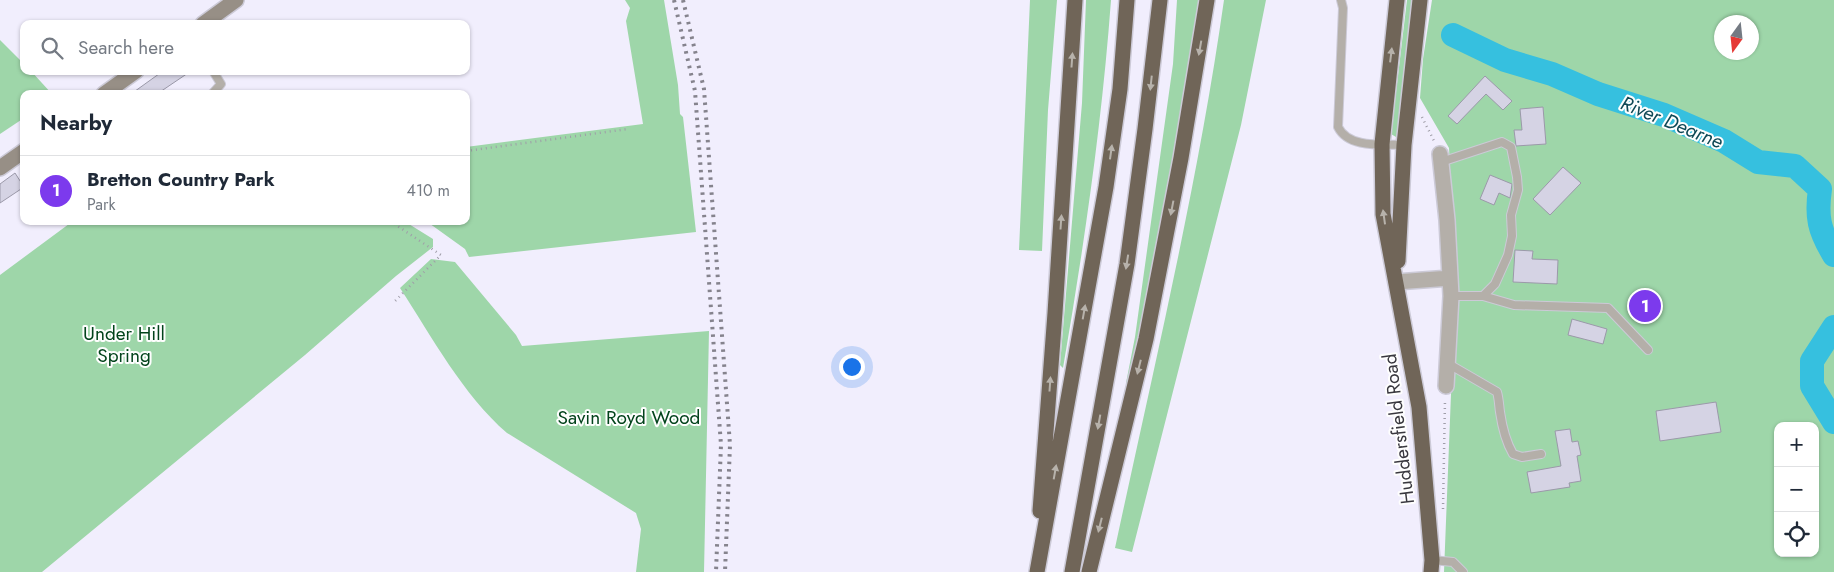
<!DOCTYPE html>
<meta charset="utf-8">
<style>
:root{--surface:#fff;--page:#f6f6f7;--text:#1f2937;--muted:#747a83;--line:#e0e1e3;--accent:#7c3aed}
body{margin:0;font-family:Jost,sans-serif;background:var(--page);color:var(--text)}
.controls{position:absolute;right:15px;bottom:15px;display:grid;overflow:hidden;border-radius:10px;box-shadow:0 1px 4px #0004}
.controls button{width:45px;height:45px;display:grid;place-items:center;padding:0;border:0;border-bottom:1px solid var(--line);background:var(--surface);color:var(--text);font:25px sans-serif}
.compass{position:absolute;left:1714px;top:15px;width:45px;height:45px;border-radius:50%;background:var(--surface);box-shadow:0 1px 4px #0004;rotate:195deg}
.you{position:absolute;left:851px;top:366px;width:18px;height:18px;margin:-12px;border:4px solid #fff;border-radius:50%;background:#1a73e8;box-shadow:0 0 0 8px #1a73e833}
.badge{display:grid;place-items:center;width:32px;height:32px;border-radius:50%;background:var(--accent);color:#fff;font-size:16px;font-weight:700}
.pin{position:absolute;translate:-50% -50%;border:2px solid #fff;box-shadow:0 1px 5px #0006}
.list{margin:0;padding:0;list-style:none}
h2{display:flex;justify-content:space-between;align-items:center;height:65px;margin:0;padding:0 20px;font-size:21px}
h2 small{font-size:16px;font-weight:400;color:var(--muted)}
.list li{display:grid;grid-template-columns:32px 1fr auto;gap:15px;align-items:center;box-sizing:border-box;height:70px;padding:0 20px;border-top:1px solid var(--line)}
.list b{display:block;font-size:19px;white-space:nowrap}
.list p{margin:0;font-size:16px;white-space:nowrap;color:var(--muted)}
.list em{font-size:16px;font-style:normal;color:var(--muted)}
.icon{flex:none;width:28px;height:28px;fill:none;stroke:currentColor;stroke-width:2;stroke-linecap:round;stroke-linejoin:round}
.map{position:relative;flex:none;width:1834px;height:572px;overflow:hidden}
.search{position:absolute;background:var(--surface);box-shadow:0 1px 4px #0004;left:20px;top:20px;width:450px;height:55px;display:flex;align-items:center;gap:12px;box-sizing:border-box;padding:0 18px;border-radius:10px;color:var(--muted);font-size:19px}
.panel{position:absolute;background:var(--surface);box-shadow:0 1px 4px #0004;left:20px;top:90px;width:450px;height:135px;border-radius:10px}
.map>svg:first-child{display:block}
.green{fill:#9ed6a9;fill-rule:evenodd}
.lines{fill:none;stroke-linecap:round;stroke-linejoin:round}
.river{stroke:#36c0df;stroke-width:24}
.building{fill:#d5d3e4;stroke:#9b99a9}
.lane-casing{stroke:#cccad7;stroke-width:10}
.street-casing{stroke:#cccad7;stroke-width:18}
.secondary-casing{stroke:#cccad7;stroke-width:18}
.highway-casing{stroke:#cccad7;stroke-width:18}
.path{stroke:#9f9da8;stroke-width:2.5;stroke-dasharray:1 4;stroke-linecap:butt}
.lane{stroke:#b4afa9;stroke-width:8}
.street{stroke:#b4afa9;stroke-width:15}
.secondary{stroke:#978f86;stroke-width:15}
.highway{stroke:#706558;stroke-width:15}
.rail{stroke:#85838d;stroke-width:4;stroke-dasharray:2.5 5;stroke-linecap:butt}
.oneway{fill:#b7b2ab}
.labels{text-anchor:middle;stroke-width:4;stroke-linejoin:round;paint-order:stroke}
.park-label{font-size:19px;fill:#02431b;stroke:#fefefe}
.street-label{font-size:19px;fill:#39383f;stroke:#fefefe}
.water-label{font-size:20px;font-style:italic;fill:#0f4956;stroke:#fefefe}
</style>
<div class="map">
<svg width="1834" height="572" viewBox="0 0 1834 572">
<rect width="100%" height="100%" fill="#f1eefd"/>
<!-- green -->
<path class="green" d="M625,0H664L678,85L680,114L683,117L696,232L469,257L465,249L426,221H466V147L643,124L626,21L630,8Z
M1030,0H1057L1048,110L1042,251L1019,250Z
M1086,0H1111C1102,123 1084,246 1063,368L1060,365L1082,103Z
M1177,0H1201L1162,232L1130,384L1126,383L1135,337L1173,64Z
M1224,0H1266L1241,125L1132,552L1115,548C1154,366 1198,184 1224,0Z
M1407,0H1415L1400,134L1396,137L1391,134Z
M1432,0H1834V572H1444L1451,394L1456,343L1455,268L1449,148L1420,98L1423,59ZM1722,22H1752V52H1722ZM1778,426H1815V553H1778Z
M0,40L24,64V71H31L52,94H24V118L0,134Z
M73,221H404L433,239V247L396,276L305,355L42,572H0V275Z
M431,259L455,262L516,335L522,346L709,331L704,572H636L641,529L636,513L507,433C463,395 432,337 400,288Z"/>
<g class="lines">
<!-- river -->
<path class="river" d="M1453,35L1505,60L1552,74L1598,94L1664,115L1724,141L1758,162L1795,166L1820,189C1816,217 1819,230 1834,255
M1834,327L1812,361V386L1834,422"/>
</g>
<!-- building -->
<path class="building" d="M163,71H191L157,94H131Z
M1485,76L1512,101L1503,110L1486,94L1457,124L1448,116Z
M1543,107L1546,144L1516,146L1514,130H1522L1520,109Z
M1563,167L1581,183L1550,215L1533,199Z
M15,173L24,187L0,203V184Z
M1490,175L1512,184L1510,198L1499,193L1494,205L1480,199Z
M1515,250L1533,251L1532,259L1558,260L1557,284L1513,282Z
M1572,319L1607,329L1603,344L1568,335Z
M1716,402L1721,432L1660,441L1656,411Z
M1570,429L1572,442L1578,441L1581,455L1577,456L1581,481L1569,483L1570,487L1531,493L1527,472L1561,466L1555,431Z"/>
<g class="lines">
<!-- lane casing -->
<g class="lane-casing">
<path id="lane" d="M1341,0L1343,8L1338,127C1349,149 1383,144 1404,145
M212,94L221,84L213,71
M1441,162L1502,142L1511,147L1517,177L1518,190L1511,215L1512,236L1508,255L1495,284L1483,296H1451
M1483,296L1514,305L1608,308L1648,350
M1447,363L1497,392C1499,399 1499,405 1500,412C1502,426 1506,442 1513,454L1522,457L1541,454
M1432,560L1453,562L1463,572"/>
</g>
<!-- street casing -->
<g class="street-casing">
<path id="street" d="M1440,154L1447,220L1451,296L1446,386
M1396,282L1450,278"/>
</g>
<!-- secondary casing -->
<g class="secondary-casing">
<path id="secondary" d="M203,24L236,0
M104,94L136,71
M0,168L24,151"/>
</g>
<!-- highway casing -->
<g class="highway-casing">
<path id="highway" d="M1397,0L1382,144L1383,214L1419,407L1432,560L1431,572
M1398,261L1404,145L1420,0
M1040,511L1055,313L1075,0
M1037,572L1106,187L1120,89L1127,0
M1072,572L1127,264L1145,129L1160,0
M1089,572L1146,339L1181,158L1207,0"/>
</g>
<!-- path -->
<path class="path" d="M1422,117L1435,143
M466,151L628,129
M390,221L441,255L394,302
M1443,509L1445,400"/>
<!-- lane -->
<use href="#lane" class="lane"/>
<!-- street -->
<use href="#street" class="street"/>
<!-- secondary -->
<use href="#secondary" class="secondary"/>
<!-- highway -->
<use href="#highway" class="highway"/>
<!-- rail -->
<path class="rail" d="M674,0L695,91L721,445L716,572
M683,0L704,89L730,445L725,572"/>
</g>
<!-- one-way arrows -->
<defs><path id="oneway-solid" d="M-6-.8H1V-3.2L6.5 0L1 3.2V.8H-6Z" transform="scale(1.25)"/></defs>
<g class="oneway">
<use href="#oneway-solid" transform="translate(1200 48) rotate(100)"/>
<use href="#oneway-solid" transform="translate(1391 55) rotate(-83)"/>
<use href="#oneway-solid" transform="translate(1072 60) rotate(-86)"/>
<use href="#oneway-solid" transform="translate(1151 83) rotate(96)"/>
<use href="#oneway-solid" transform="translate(1111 152) rotate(-82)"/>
<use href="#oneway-solid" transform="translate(1172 208) rotate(101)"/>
<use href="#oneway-solid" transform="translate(1384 217) rotate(-98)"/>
<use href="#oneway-solid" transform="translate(1061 222) rotate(-86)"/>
<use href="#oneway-solid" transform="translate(1127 262) rotate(99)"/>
<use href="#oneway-solid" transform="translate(1084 312) rotate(-80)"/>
<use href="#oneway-solid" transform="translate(1139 367) rotate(104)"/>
<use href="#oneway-solid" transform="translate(1050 384) rotate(-86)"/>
<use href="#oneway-solid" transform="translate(1099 422) rotate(100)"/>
<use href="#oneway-solid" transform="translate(1055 472) rotate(-80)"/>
<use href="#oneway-solid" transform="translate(1100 525) rotate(104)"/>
</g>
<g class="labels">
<!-- park labels -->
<g class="park-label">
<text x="124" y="340">Under Hill<tspan x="124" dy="22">Spring</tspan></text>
<text x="629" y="424">Savin Royd Wood</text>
</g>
<!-- street labels -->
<g class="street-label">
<text transform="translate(1398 429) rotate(-97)" y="7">Huddersfield Road</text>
</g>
<!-- water labels -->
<g class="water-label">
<text transform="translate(1672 122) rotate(22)" y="7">River Dearne</text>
</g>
</g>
</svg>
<div class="controls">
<button>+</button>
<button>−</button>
<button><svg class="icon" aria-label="locate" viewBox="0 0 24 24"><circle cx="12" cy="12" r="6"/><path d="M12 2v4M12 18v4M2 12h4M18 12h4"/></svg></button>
</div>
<svg class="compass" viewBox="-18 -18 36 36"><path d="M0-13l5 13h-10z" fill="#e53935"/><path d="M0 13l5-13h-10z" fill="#747a83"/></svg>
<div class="you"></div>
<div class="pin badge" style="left:1645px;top:306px">1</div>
<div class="search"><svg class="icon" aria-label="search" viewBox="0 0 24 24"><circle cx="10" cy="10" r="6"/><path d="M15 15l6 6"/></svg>Search here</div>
<section class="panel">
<h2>Nearby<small></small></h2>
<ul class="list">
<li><span class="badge">1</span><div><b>Bretton Country Park</b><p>Park</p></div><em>410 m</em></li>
</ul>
</section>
</div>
